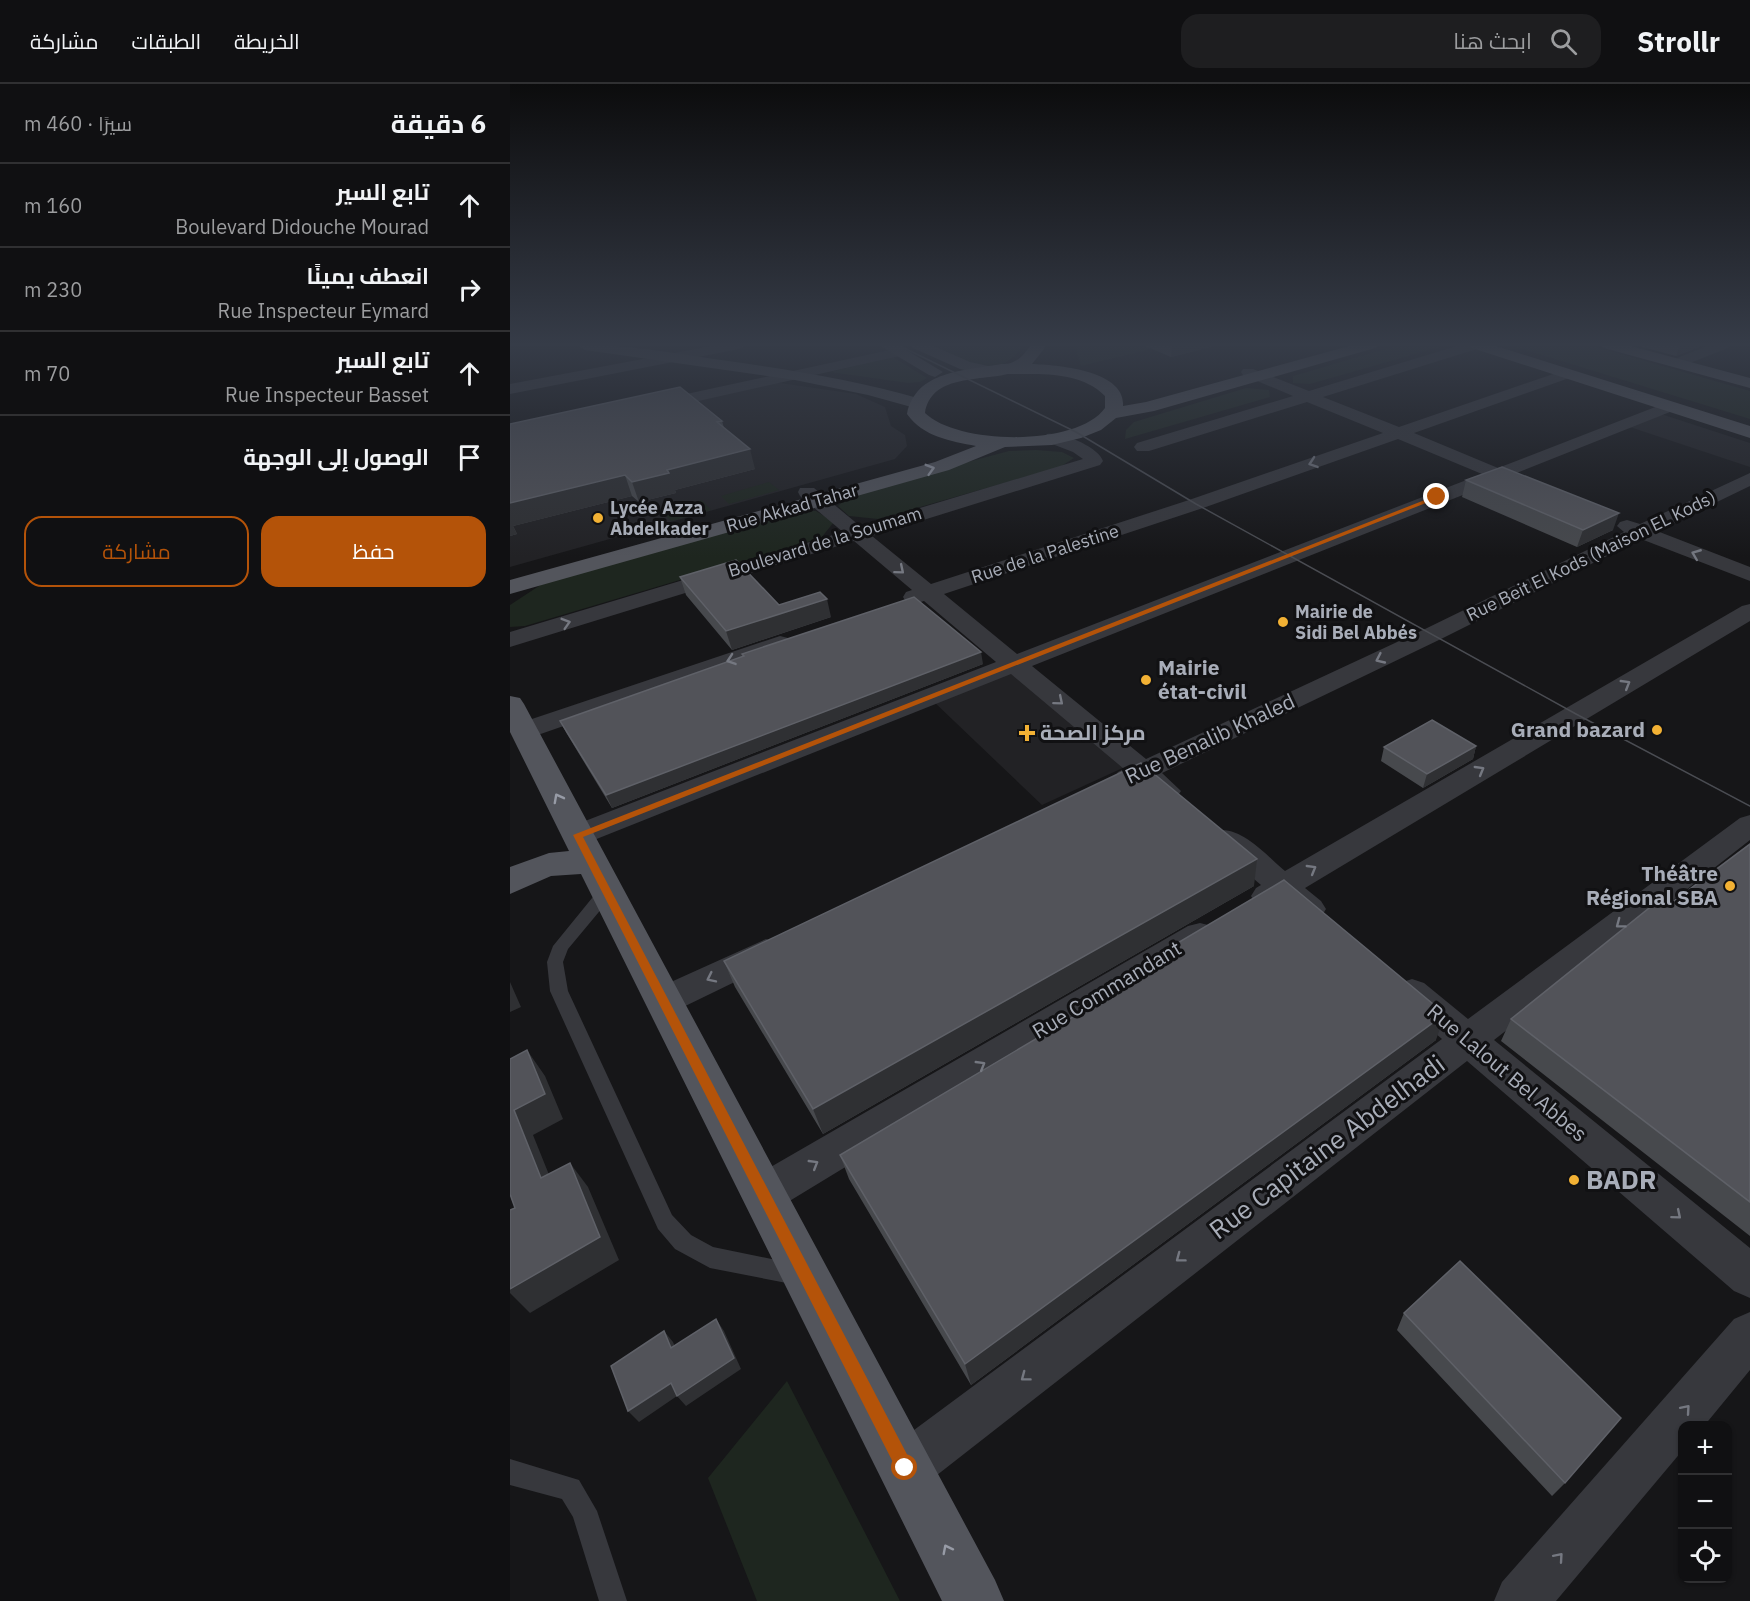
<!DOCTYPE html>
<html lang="ar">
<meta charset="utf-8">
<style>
:root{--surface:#101012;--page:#1e1e20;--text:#f1f3f6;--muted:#9c9d9f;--line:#303032;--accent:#b45309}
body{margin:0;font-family:"IBM Plex Sans",Cairo,sans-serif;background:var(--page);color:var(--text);direction:rtl}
.controls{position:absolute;right:18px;bottom:18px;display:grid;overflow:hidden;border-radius:12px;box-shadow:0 2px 4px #0004}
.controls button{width:54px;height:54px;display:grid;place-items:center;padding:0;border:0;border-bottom:2px solid var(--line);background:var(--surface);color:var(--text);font:30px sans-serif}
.stop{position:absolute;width:18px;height:18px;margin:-14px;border:4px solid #b45309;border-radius:50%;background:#fff}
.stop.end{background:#b45309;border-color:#fff;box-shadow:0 2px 6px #0008}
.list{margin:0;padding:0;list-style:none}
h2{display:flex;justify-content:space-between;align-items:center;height:78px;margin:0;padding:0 24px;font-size:26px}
h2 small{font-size:20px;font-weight:400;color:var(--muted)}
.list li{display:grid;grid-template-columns:39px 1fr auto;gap:18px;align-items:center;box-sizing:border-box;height:84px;padding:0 24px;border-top:2px solid var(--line)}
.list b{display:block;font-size:22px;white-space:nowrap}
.list p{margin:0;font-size:20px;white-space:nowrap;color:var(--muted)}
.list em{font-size:20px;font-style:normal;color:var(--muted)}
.actions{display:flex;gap:12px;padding:18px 24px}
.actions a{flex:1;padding:14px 0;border:2px solid var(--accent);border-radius:18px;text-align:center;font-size:21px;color:var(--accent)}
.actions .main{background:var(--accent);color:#fff}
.icon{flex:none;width:33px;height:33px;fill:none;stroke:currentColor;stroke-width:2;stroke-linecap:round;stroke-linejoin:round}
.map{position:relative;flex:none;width:1240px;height:1517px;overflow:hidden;direction:ltr}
header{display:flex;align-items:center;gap:36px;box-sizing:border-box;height:84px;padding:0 30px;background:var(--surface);border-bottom:2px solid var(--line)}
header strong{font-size:28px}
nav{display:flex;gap:33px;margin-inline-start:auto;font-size:21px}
.search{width:420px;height:54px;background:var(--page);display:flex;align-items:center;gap:15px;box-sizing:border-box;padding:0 21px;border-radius:18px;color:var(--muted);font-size:22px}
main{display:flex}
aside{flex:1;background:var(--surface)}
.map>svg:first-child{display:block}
.built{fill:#222225}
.green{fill:#1e261f}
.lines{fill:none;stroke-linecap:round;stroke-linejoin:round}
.lane{fill:#37383d;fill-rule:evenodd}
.street{fill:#37383d;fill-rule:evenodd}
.secondary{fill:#45474d;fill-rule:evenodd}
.primary{fill:#53555c;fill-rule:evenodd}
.tram{stroke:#4a4c52;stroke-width:1.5}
.wall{fill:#47494d}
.shaded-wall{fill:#2f3033}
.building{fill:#525359;stroke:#5f6168;stroke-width:1.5}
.oneway{stroke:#757881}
.oneway2{stroke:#979ba6}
.route{fill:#b45309}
.poi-dot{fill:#f2b134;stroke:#111113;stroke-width:2}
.labels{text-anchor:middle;stroke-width:6;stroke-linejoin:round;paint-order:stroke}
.far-poi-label{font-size:18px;font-weight:bold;fill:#a8adb8;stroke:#111113;text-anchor:start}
.far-street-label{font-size:18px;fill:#a8adb8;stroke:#111113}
.poi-label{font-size:21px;font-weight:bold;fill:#a8adb8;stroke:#111113;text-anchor:start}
.street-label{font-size:21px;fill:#a8adb8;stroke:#111113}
.near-street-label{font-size:26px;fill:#a8adb8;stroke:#111113}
.near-poi-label{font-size:26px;font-weight:bold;fill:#a8adb8;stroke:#111113;text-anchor:start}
</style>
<header>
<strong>Strollr</strong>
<div class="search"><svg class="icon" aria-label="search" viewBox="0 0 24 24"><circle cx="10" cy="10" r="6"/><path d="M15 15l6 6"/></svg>ابحث هنا</div>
<nav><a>الخريطة</a><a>الطبقات</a><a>مشاركة</a></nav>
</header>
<main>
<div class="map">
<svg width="1240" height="1517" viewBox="0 0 1240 1517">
<rect width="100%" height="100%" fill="#161618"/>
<!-- built -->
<path class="built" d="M263,298L346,310L375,323L381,342L395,351L397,362L385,375L0,483V355Z
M1151,330L1240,359V383L1120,343Z
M503,584L617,682L532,721L422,616Z"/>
<!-- green -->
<path class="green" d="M433,261H514C486,300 455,278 418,264Z
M565,261H645L650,263L571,282Z
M889,261H927L930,263L800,300L783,299V292Z
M999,261H1079L1240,307V335Z
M383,273L417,294L410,298L398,299L320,288Z
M736,304L759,306L760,313L615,355L616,346L624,338Z
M526,366L552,368L564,374L550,383L368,435L339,432L328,422L338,412L420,388L499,367Z
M259,398L269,406L219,420L211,412Z
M192,416L201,426L161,437L152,427Z
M281,427H306L324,438L311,454L15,542L0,543V521L32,500Z
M277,1297L390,1517H247L198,1394Z"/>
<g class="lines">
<!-- lane -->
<path class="lane" d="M97,801L103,803L105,807L103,811L58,865L53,878L58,907L162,1131L181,1151L203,1163L295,1182L298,1190L295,1198L287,1201L200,1184L165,1165L148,1145L40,907L37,878L43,862L91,803Z
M0,1375L69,1396L87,1427L117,1517H89L63,1433L52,1415L0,1401Z"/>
<!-- street -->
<path class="street" d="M207,261H236L229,265L0,310V300Z
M950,261H972L970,264L813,313L889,343L1052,287H1062L1065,290L1062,293L904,349L988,384L1153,320H1165L1167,323L1165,326L1004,390L1007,394L1004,398L998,400L988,397L522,582L636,675L915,545L1114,448L1107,442L1110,438L1117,436L1130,440L1240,389V402L1147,447L1240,483V497L1131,455L931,555L652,689L671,707L667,713C650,718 643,710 630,699L618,703L608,700L604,694L608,688L614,685L501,590L79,758L68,761L57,758L53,751L57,744L486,578L414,517L404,520L396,518L393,513L396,508L402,506L344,457L0,563V548L333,448L290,412L288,408L290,404H304L350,442L573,375L563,368L537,358L534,354L537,350C551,347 589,363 593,377L590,381L362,452L421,500L679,416L873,349L797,318L639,367H627L624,363L627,359L783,312L733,291L731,288L733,285H743L799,307ZM888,355L972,390L507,570L434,510L693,424Z
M1200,261H1220L1218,264L1172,282L1167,283L1160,279L1162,276Z
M389,264L394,265L396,268L394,271L144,327L136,322L144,317Z
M1240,520V537L795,804L811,817L816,825L811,833C793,839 785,830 771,818L757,823L746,820L741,812L746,804L751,801L704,761L700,754L704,747C730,740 756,771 775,787L1232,522Z
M270,552L278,554L282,559L278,564L22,653L13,655L4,653L0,647L4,641Z
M1240,731V756L984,956L1240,1164V1214L1224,1207L957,977L413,1402L395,1409L377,1402L370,1384L377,1366L932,955L890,919L885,909L890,899L902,895L914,899L958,935L1230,734Z
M690,839L702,842L706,851L702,860L268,1124L253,1129L238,1124L232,1110L238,1096L678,842Z
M256,855L268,859L273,868L268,877L165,927L153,931L141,927L135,917L141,907Z
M1240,1228V1286L1194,1342H1172V1367L1046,1517H984L992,1498L1224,1235Z"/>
<!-- secondary -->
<path class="secondary" d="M67,261C113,260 158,268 204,275C274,285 343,295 411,315L414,319L411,323L405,324L358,311L285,296L75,266Z
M369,261H388L433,288L425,293L419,291Z
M400,261H421L460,278L487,284L489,287L481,292L450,285L403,264Z"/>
<!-- primary -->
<path class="primary" d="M521,261H537L522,280C546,281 616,286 613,322L636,318L843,261H868L865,264L644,327L606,334L591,346L571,354L542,361L495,363L439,386L0,510V496L425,378L466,362C441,357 413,353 397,330C406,286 455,287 491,280C496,280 500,280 505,277C512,274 516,267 521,261ZM498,290C531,290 571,287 595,312V324C567,363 448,361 415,329C421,291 468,297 498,290Z
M959,261H983L1240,342V354L962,264Z
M1091,261H1117L1240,294V304L1094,264Z
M0,612L10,614L14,620L485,1496L494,1517H432L71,790L41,792L0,810V783L39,769L59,767L0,648Z"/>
<!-- tram -->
<path class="tram" d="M388,261L566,348L686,420L1066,630L1240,722"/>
</g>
<!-- wall -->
<path class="wall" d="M633,261H708L661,273Z
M1125,261H1194L1166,272Z
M212,337L214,344L245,385L165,406L166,409L129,418L122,412L3,442L7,450L0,452V340Z
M956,396L1103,446L1067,463L952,413Z
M170,493L269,521L321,533L222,566L176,511Z
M232,570L473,580L102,724L57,650L50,637L233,573Z
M966,662L963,675L913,704L871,677L874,663Z
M1240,760V1152L991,957L1001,935L1157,822Z
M744,802L313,1050L225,903L214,877Z
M654,867L926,956L461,1301L339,1095L330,1071L653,879Z
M894,1229L1055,1399L1042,1412L887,1246Z"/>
<!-- shaded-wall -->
<path class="shaded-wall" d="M662,261H708L661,273Z
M1170,261H1194L1166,272Z
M240,365L245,385L165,406L166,409L129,418L122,398L157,386Z
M115,391L122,412L3,442L7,450L0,452V419Z
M1109,429L1103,446L1067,463L1073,446Z
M317,515L321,533L222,566L216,547Z
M471,568L473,580L102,724L96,711Z
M966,662L963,675L913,704L917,690Z
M747,775L744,802L313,1050L303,1025Z
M0,898L11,923L0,928Z
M935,930L926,956L461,1301L455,1280Z
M17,966L35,992L53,1035L23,1051L50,1118L31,1094L4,1026Z
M60,1079L78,1103L109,1176L20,1229L0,1209V1205Z
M206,1235L214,1247L231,1285L176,1322L167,1312L129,1338L118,1327Z
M154,1247L163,1258L170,1275L161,1264Z"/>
<!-- building -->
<path class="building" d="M170,303L212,337L207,338L240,365L157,386L159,389L122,398L115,391L0,419V340Z
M992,383L1109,429L1073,446L956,396Z
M226,476L269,521L310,508L317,515L216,547L170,493Z
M404,513L471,568L96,711L50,637L234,572L232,570Z
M922,636L966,662L917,690L874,663Z
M631,679L747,775L303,1025L214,877Z
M1240,760V1118L1001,935L1148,817L1157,822Z
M774,796L935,930L455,1280L330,1071L659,876L654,867Z
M17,966L35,1010L4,1026L31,1094L60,1079L90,1153L0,1205V1126L5,1124L0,1110V975Z
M950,1177L1111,1334L1055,1399L894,1229Z
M206,1235L224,1274L167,1312L161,1299L118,1327L101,1282L154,1247L161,1264Z"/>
<!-- one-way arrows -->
<defs><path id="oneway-chevron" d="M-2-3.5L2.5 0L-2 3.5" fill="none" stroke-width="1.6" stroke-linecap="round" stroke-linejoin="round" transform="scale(1.5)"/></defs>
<g class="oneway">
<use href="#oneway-chevron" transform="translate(803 379) rotate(161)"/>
<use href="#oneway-chevron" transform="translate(1186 470) rotate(-158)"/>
<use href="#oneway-chevron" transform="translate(390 486) rotate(40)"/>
<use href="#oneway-chevron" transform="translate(56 539) rotate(-17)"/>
<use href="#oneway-chevron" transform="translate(870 575) rotate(155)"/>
<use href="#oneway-chevron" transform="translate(221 576) rotate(161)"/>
<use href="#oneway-chevron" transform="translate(1116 600) rotate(-31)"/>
<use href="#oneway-chevron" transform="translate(549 617) rotate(40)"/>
<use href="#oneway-chevron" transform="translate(970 686) rotate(-30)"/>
<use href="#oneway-chevron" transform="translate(802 785) rotate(-30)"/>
<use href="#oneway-chevron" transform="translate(1110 840) rotate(143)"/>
<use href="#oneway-chevron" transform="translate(201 894) rotate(154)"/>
<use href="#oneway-chevron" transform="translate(471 981) rotate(-31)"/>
<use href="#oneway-chevron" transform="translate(304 1080) rotate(-31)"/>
<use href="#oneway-chevron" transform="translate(1167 1131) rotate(40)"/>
<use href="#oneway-chevron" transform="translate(670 1174) rotate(143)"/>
<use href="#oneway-chevron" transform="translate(515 1293) rotate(143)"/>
<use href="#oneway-chevron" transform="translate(1176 1325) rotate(-49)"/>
<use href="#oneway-chevron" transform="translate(1049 1473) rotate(-49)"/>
</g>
<g class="oneway2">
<use href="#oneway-chevron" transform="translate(420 385) rotate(-16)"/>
<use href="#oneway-chevron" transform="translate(48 714) rotate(-118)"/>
<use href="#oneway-chevron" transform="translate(437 1465) rotate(-117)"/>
</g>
<!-- sky -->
<linearGradient id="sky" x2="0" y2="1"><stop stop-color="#0c0c0d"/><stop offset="0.55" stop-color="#363c48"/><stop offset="1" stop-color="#363c48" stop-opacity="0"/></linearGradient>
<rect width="1240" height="473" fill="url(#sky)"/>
<!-- route -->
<path class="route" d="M925,412L931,413L73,753L401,1378L403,1384L401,1390L395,1392L389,1390L63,751Z"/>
<!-- markers -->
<g class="poi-dot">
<circle cx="88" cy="434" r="6"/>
<circle cx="773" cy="538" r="6"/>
<circle cx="636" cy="596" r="6"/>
<circle cx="1147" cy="646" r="6"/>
<path d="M514 640h6v6h6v6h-6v6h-6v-6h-6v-6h6z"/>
<circle cx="1220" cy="802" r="6"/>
<circle cx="1064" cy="1096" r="6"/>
</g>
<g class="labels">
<!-- far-poi labels -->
<g class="far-poi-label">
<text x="100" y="430">Lycée Azza<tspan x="100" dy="21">Abdelkader</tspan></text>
<text x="785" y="534">Mairie de<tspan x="785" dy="21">Sidi Bel Abbés</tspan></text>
</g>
<!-- far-street labels -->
<g class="far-street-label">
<text transform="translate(282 424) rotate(-16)" y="6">Rue Akkad Tahar</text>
<text transform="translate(315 458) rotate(-17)" y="6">Boulevard de la Soumam</text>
<text transform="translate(535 470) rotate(-18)" y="6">Rue de la Palestine</text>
<text transform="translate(1081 472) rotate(-26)" y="6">Rue Beit El Kods (Maison EL Kods)</text>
</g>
<!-- poi labels -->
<g class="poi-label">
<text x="648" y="591">Mairie<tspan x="648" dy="24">état-civil</tspan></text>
<text x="1135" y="653" text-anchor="end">Grand bazard</text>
<text x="530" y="656">مركز الصحة</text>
<text x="1208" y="797" text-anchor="end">Théâtre<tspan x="1208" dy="24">Régional SBA</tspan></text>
</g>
<!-- street labels -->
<g class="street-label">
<text transform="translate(700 655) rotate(-25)" y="7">Rue Benalib Khaled</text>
<text transform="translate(597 906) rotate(-31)" y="7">Rue Commandant</text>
<text transform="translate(997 989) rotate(40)" y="7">Rue Lalout Bel Abbes</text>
</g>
<!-- near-street labels -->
<g class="near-street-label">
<text transform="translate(817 1063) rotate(-37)" y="9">Rue Capitaine Abdelhadi</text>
</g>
<!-- near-poi labels -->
<g class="near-poi-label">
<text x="1076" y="1105">BADR</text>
</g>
</g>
</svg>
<div class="controls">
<button>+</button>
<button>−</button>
<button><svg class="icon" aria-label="locate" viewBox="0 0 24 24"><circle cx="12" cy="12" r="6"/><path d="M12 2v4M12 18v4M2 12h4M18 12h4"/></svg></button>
</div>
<div class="stop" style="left:395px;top:1384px"></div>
<div class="stop end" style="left:927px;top:413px"></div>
</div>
<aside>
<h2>6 دقيقة<small>سيرًا · 460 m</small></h2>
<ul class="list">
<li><svg class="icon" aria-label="ahead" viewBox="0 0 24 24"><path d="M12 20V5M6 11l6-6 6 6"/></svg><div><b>تابع السير</b><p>Boulevard Didouche Mourad</p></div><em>160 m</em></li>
<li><svg class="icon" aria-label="right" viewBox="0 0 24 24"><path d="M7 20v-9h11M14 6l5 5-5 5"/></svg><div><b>انعطف يمينًا</b><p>Rue Inspecteur Eymard</p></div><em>230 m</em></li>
<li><svg class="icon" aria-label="ahead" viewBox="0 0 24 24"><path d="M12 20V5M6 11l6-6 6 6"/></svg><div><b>تابع السير</b><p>Rue Inspecteur Basset</p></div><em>70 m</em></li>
<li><svg class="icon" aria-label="arrive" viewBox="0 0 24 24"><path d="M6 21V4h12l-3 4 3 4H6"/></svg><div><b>الوصول إلى الوجهة</b></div></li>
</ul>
<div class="actions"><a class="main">حفظ</a><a>مشاركة</a></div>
</aside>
</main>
